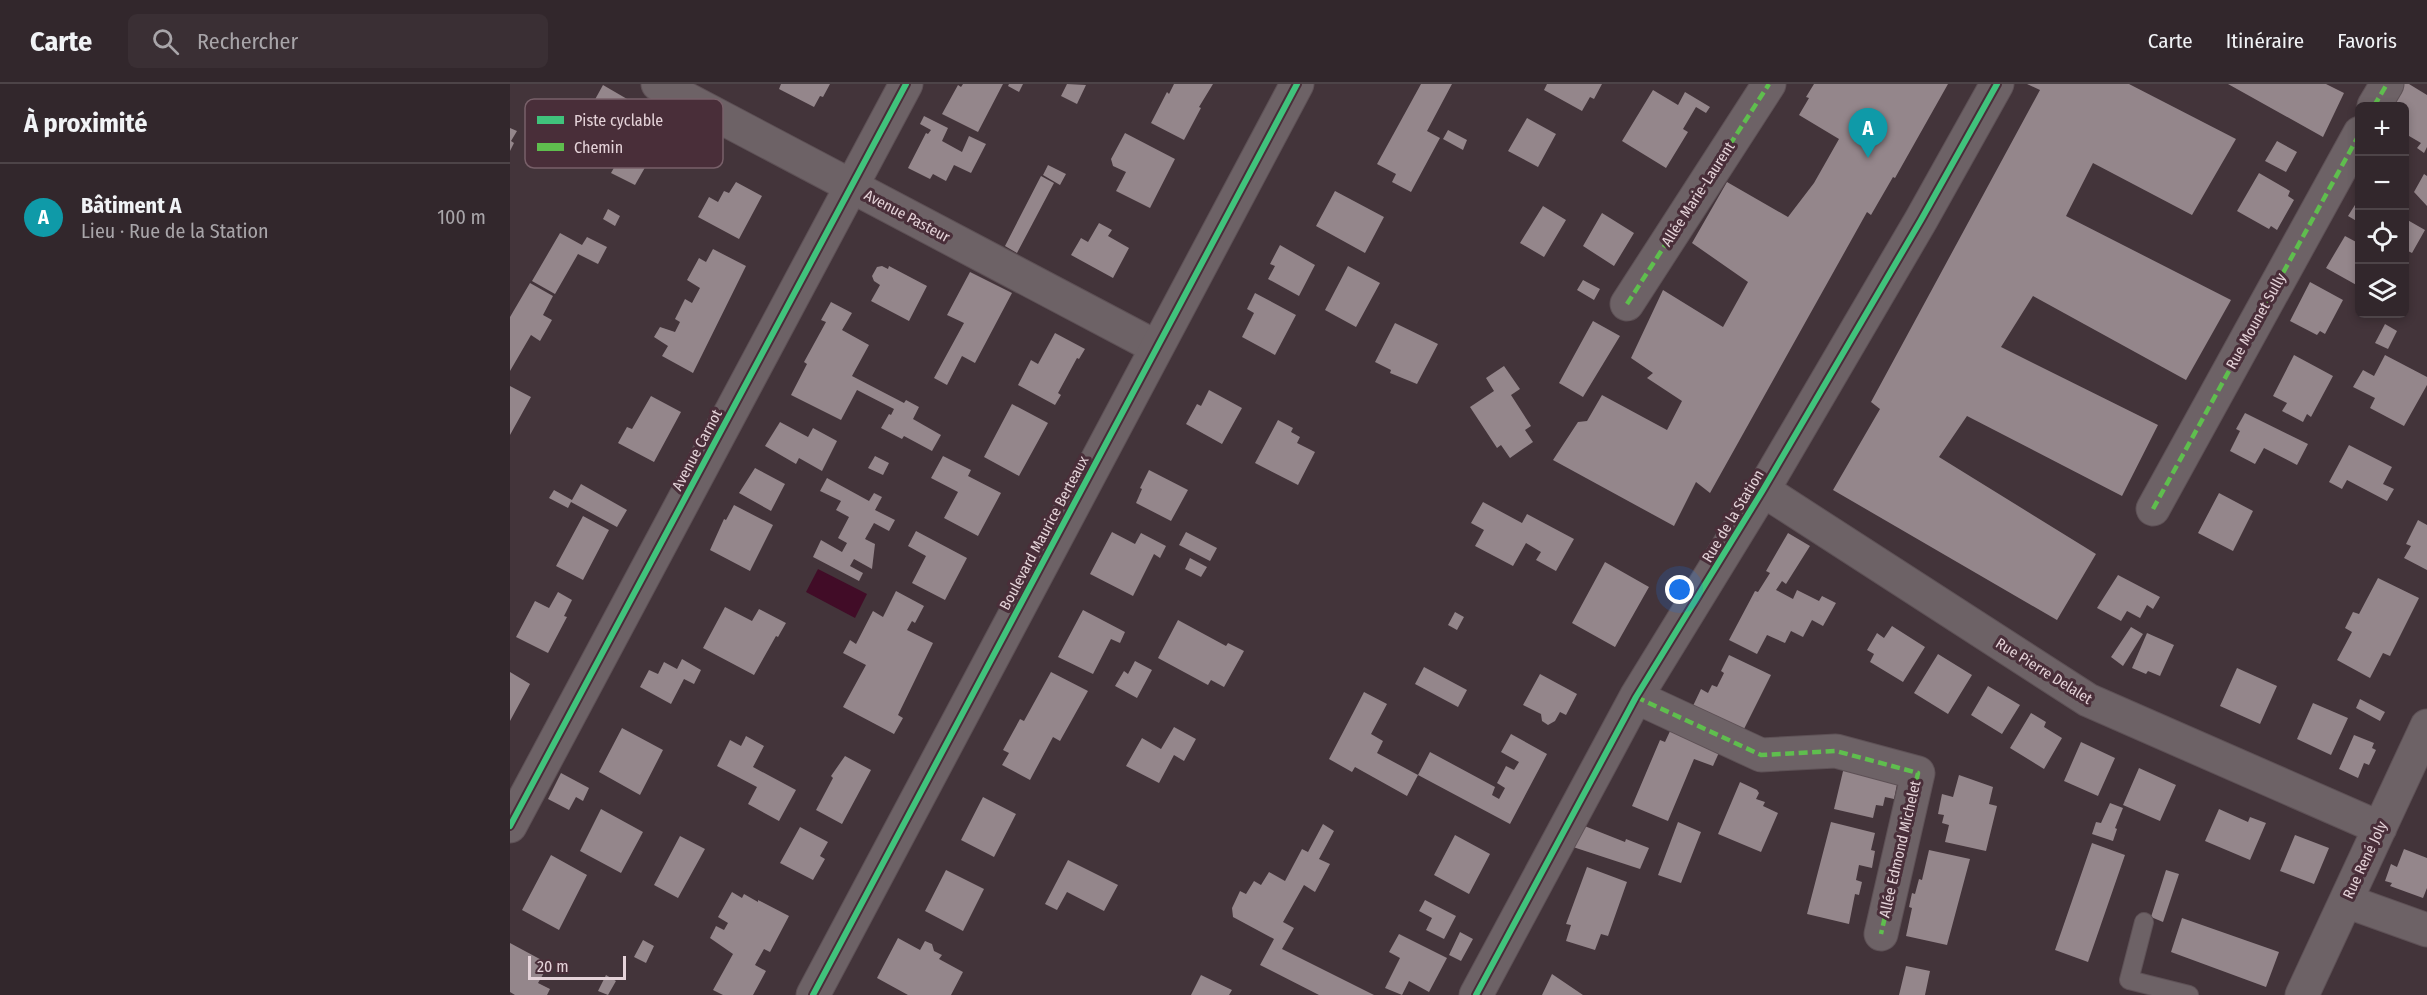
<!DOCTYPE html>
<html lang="fr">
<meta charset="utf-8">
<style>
:root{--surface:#32272c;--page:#3a2f34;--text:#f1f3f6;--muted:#a8a5a9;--line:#4d4448;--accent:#d93025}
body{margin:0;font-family:"Fira Sans Condensed",sans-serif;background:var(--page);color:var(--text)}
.controls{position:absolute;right:18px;top:18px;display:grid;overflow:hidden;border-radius:9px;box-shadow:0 3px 9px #0003}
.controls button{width:54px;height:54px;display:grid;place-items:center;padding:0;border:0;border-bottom:2px solid var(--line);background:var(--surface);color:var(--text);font:30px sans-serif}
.scale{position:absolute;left:18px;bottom:15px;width:98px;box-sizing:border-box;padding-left:6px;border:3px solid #e5d3d9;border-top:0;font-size:16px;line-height:21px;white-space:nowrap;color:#e5d3d9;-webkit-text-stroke:4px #492e39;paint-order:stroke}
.you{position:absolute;left:1170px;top:506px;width:21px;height:21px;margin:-15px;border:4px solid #fff;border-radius:50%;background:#1a73e8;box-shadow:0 0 0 9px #1a73e833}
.badge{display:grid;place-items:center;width:39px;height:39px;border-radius:50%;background:var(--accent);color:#fff;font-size:20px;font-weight:700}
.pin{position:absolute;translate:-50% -50px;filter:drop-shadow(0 2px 3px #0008)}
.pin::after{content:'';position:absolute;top:32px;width:21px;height:18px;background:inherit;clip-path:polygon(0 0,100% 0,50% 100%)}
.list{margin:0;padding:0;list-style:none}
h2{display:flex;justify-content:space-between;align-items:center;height:78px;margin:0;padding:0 24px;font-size:26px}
h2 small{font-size:20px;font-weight:400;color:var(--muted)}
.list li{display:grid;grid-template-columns:39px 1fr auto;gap:18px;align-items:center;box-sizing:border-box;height:108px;padding:0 24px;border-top:2px solid var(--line)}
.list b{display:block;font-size:22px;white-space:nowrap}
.list p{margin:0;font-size:20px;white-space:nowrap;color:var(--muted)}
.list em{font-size:20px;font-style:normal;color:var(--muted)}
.icon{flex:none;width:33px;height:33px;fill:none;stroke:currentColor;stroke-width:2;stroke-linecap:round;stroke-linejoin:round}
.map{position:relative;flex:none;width:1917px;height:911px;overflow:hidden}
header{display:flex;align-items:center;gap:36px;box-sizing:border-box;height:84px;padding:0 30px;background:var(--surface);border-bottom:2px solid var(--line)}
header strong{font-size:28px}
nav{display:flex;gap:33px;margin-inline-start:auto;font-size:21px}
.search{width:420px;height:54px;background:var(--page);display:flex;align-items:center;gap:15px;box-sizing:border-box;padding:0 21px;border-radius:9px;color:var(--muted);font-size:22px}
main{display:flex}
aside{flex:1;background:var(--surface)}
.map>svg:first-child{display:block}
.water{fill:#410c27}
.building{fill:#94868b}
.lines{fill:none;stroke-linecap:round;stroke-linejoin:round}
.lane-casing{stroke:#5e5156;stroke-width:20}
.street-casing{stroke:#5e5156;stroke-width:35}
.secondary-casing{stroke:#5e5156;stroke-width:35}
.lane{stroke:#6d6266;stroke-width:18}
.street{stroke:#6d6266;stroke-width:33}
.secondary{stroke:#6d6266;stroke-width:33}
.quiet{stroke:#5fbe4e;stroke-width:4.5;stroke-dasharray:9 4.5;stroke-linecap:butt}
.cycleway-casing{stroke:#492e39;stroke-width:10}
.cycleway{stroke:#40c37c;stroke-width:6}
.labels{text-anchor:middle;stroke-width:6;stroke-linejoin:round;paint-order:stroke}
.street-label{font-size:15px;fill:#e5d3d9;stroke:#492e39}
.key{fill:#492e39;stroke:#786069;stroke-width:1.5}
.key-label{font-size:16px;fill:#e5d3d9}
</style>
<header>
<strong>Carte</strong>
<div class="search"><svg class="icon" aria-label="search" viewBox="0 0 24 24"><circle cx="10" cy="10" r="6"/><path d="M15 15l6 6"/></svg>Rechercher</div>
<nav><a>Carte</a><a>Itinéraire</a><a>Favoris</a></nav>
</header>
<main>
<aside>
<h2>À proximité<small></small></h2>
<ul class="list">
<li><span class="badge" style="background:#0f9aa8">A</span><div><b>Bâtiment A</b><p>Lieu · Rue de la Station</p></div><em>100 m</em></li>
</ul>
</aside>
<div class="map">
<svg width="1917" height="911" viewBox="0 0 1917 911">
<rect width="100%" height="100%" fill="#43343a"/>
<!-- water -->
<path class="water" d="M308,485L357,510L345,534L296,508Z"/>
<!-- building -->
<path class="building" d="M271,0H320L313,13L310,12L304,23L269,5Z
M453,0H493L468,48L432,30L448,1L451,3Z
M499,0H513L509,8L498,2Z
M557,0L576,1L567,20L551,12Z
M664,0H703L689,23L691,24L674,56L641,39L657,8L659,10Z
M911,0H942L917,47L930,54L901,108L882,98L886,90L867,80Z
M1037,0H1092L1084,15L1080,13L1072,27L1034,6Z
M1304,0H1438L1385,94L1383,93L1361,131L1357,128L1200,409L1186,398L1164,442L1043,376L1068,338L1077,337L1092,311L1157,346L1172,317L1137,294L1143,289L1121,274L1153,206L1213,243L1238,198L1182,159L1217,98L1278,133L1304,99L1329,55L1289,31L1299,14L1296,13Z
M1517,0H1619L1726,55L1682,131L1583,79L1556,132L1721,216L1676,296L1523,212L1491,263L1648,341L1612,412L1457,332L1429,373L1586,470L1547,536L1323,406L1370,325L1361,318L1530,6Z
M1718,0H1816L1834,9L1813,53Z
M1888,0H1899L1917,11V63L1914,69L1907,64L1911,59L1894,49V22H1875Z
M93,1L136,26L129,39L122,35L113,50L77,30Z
M1143,6L1168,21L1175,8L1200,23L1196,29L1186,23L1173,45L1178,48L1156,84L1112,57Z
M414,32L438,44L432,57L452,68L459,52L476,60L461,89L444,81L436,97L423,90L420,95L398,84L416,49L418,50L421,46L410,40Z
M1017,34L1046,50L1028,83L998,67Z
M0,44L7,47L1,57L4,59L0,67Z
M938,46L957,56L953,66L933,55Z
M615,49L665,75L640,124L606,107L616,88L603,82L601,75Z
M136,51L149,59L125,101L101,89L119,57L129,62Z
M1767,57L1787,68L1776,88L1755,77Z
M538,81L556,90L550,101L533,91Z
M1749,89L1780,107L1778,112L1784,116L1767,146L1761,142L1759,145L1727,127Z
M1914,90L1917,92V122L1904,108Z
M531,92L544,99L507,169L495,162Z
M226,98L252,112L229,155L188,133L199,113L208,118L214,107L219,109Z
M825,107L874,133L855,169L806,142Z
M1850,113V139L1838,132Z
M1033,122L1056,136L1034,173L1010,159Z
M98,125L110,132L105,142L93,135Z
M1092,129L1124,149L1104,182L1073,162Z
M1894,134L1915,146L1902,169L1894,165Z
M589,139L602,146L598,152L619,164L603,194L561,171L571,154L578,158Z
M50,149L72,161L77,153L97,163L88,180L68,170L45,210L22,197Z
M1835,152L1850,160V203L1816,184Z
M770,161L805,181L789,212L758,195L765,182L760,180Z
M203,165L236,182L183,289L152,272L158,262L144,253L150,243L165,248L170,238L165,235L175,215L182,219L190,204L177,196L189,174L196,178Z
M372,182L378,185L379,182L417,202L399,237L361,217L370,201L364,197L362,192L367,183Z
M838,182L870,199L846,243L815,226Z
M460,188L502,209L465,279L452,272L437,301L424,294L454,239L437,231Z
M1073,196L1090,205L1084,216L1067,206Z
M1800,198L1833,216L1815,250L1810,247L1807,251L1780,237Z
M20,199L43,212L33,231L42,236L30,257L21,251L0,287V233Z
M745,209L786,231L765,271L732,253L744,229L737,225Z
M321,218L342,229L332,246L359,261L342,292L394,319L396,316L409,323L403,335L431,351L422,367L394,352L392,355L371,344L379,330L381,331L384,325L347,306L331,336L281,311L297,280L294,278L316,238L311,236Z
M1083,237L1110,252L1073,313L1049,299Z
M885,239L928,260L907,300L880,289L881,286L865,278Z
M1875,240L1887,247L1878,265L1865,259Z
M545,249L575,265L569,275L567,274L548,309L551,311L545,321L508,301L521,276L528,280Z
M1784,271L1823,292L1801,333L1797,330L1793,338L1772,327L1777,319L1763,312Z
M1875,271L1917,293V301L1894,342L1860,324L1865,314L1843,303L1853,286L1864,292Z
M994,282L1010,305L1001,311L1021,342L1015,346L1023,358L1000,374L991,361L987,364L960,323L984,307L976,294Z
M0,302L21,313L0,351Z
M699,306L732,324L712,360L676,340L687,320L691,322Z
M141,312L171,328L144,378L108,359L117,343L122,345Z
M502,320L538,339L509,392L474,373Z
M1735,329L1798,360L1787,381L1754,364L1745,380L1720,367L1730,347L1726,345Z
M768,336L783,344L781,348L790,353L787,359L805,368L788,401L745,379Z
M270,338L298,353L303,344L327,357L312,387L289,374L286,380L255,362Z
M1839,361L1882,383L1873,400L1884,405L1877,417L1837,396L1832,405L1819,398Z
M365,372L379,379L373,391L358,384Z
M433,372L461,386L458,392L491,409L468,452L434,434L448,408L421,394Z
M245,384L275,400L261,427L229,409Z
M639,386L678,406L661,437L626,419L632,405L630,404Z
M317,394L359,417L364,409L372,413L365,426L385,436L379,447L364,439L355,455L365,460L362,485L344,475L340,482L353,489L349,497L303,473L311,456L332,468L337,459L328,454L339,433L326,426L331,417L310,407Z
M71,400L117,426L107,443L61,418L58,424L39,414L44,406L62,416Z
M1709,409L1743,427L1723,467L1688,449Z
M973,418L1012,439L1017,430L1064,455L1046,487L1026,476L1031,468L1016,459L1003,482L965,462L974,446L961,439Z
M224,421L263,441L240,487L200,466L214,435L216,436Z
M73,432L99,446L73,496L46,482Z
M1908,436L1917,441V486L1894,474L1901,462L1896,460Z
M406,447L457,474L435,516L402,499L416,472L398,462Z
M602,448L625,460L631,449L656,462L650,474L644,470L623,512L580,490Z
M676,448L707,464L700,477L669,461Z
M1278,449L1300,462L1276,500L1272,497L1266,506L1283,515L1287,506L1309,517L1312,512L1326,519L1313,542L1302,536L1293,553L1281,547L1275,559L1257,551L1247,570L1219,556L1245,507L1248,508L1260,489L1256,487Z
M680,474L697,483L691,493L675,485Z
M1095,478L1139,503L1105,563L1062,539Z
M1608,491L1650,513L1643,525L1637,521L1630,534L1617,527L1611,537L1587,524Z
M1868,494L1909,514L1880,572L1873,569L1860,594L1827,576L1842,548L1835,544L1843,528L1849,530Z
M386,507L414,522L405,539L402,537L397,546L423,559L388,631L393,634L384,650L333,623L356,581L333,569L340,556L346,560L363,527L373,533Z
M48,508L62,516L54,532L57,533L38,569L6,553L25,517L39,524Z
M215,523L242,537L249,525L276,539L268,553L266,552L244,591L193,564Z
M573,526L615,548L610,559L601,555L583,590L548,573Z
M945,528L954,533L947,546L938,541Z
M668,536L716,562L718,559L734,567L714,603L701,596L698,601L648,574Z
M1382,542L1415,563L1393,598L1360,578L1364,570L1357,566L1367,549L1374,554Z
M1621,543L1633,550L1613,582L1601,573Z
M1637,549L1664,561L1650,592L1638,587L1636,590L1622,584Z
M1428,570L1462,591L1438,630L1404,609Z
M1219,571L1261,591L1232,649L1182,624L1191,605L1198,609L1202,601L1207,603L1214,589L1211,587Z
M172,575L191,586L184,600L174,595L161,620L130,603L139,586L148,590L154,578L167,585Z
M625,577L642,586L627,614L605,602L614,587L618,590Z
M914,583L957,606L948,623L905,600Z
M1727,584L1767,602L1750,640L1710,622Z
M0,588L20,600L0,637Z
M541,588L578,607L550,657L543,653L520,696L492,681L499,669L493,666L510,635L514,637Z
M1030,590L1067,610L1056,631L1050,628L1045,637L1038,641L1032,637L1031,630L1013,621Z
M1478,602L1510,621L1492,650L1461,631Z
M854,608L877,620L861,650L873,657L867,669L908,691L897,712L845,683L842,688L819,675Z
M1850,615L1875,628L1870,637L1846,624Z
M1803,619L1838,634L1821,671L1787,655Z
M1521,629L1536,638L1534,643L1552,654L1534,685L1500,664Z
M664,643L686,655L674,677L664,671L649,699L616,682L632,654L651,665Z
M112,644L153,666L130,711L89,688Z
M1161,645L1211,664L1203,682L1184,675L1158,737L1122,722L1150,656L1155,658Z
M1001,650L1037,670L1000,740L908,691L920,668L985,703L982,711L989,715L995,704L987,699L996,682L1004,686L1009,678L991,668Z
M1844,651L1864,659L1862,664L1866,666L1859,681L1854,679L1848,694L1829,685Z
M236,652L254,662L243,683L286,706L269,737L238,720L247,703L207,682L220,656L231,662Z
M1571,658L1605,674L1588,712L1554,697Z
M335,672L361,686L332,740L306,726L323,694L321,692Z
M1334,683L1388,695L1384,715L1375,713L1373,722L1366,721L1363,734L1324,725Z
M1629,684L1666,701L1650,737L1613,721Z
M51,689L79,704L73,717L66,713L59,726L38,715Z
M1449,691L1483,703L1479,720L1487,722L1476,767L1435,758L1439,741L1432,739L1434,731L1428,730L1432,710L1443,713Z
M1230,698L1247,706L1249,709L1246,715L1255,718L1253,722L1268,729L1251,768L1208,750Z
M473,713L506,730L484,773L451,756Z
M1600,719L1613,724L1605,744L1607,745L1603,757L1582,750L1586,738L1591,739Z
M91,725L133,748L111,789L70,767Z
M1709,725L1738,738L1740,733L1756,739L1740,776L1695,757Z
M1168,738L1191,748L1171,799L1148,791Z
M1321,738L1365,749L1361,766L1365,767L1362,784L1349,781L1346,796L1352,798L1349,811L1345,810L1339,840L1297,830Z
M813,740L824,747L809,775L820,780L805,808L794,801L773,838L784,844L772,865L864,911H809L750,881L764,855L723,833L722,824L730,807L736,810L744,797L751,801L759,788L775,797L792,765L798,768Z
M1072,741L1115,758L1116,755L1139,764L1130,785L1063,763Z
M290,743L318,758L310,772L315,775L303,796L270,779Z
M945,751L980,770L959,810L924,791Z
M1785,751L1819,764L1804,800L1770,787Z
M170,752L195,765L168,814L144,801Z
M1582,759L1615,771L1578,878L1545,866Z
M1894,765L1917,774V804L1913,814L1880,802L1882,799L1875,797L1881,780L1887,783Z
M1419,766L1460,775L1437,861L1396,852L1402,824L1399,823L1402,809L1405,810L1409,795L1412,796Z
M41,771L77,791L49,846L12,826Z
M558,776L608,801L594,827L557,808L547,826L535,820Z
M1077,783L1117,798L1098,852L1091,850L1085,866L1056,857L1061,841L1056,840Z
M436,786L474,805L453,847L415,827Z
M1656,786L1669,790L1653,838L1641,833Z
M222,808L232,814L234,810L248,818V816L279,832L260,868L254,865L245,881L256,887L243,911H213L203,906L223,870L200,854L206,842L214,846L218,839L208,833Z
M915,816L946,832L934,855L916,846L922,834L909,827Z
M1672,834L1769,868L1756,903L1661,868Z
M950,848L963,855L951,877L939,871Z
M889,850L937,874L919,908L899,897L892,911L875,904L890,874L879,868Z
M388,854L410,866L415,857L422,860L424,867L432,871L429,875L453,888L441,911H398L367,894Z
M133,856L144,862L136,879L124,873Z
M0,859L39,880L28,899L40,905L37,911H5L0,908Z
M1396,882L1420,887L1415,911H1389Z
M1042,890L1073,911H1032Z
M96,891L106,897L98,911L88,907Z
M691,891L722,906L719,911H681Z"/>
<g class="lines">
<!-- lane casing -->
<g class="lane-casing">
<path id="lane" d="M1634,838L1619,896L1679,911"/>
</g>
<!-- street casing -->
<g class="street-casing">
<path id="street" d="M148,0L646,263
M1864,22L1877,0
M1117,220L1259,0
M1253,406L1578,616L1870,744
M1643,425L1850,49
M1126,613L1251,671L1326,667L1408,689L1371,850
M0,742L396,0
M1836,817L1917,846
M966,911L1126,613L1253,406L1411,136L1487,0
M1792,911L1917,642"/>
</g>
<!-- secondary casing -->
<g class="secondary-casing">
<path id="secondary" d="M303,911L787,0"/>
</g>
<!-- lane -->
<use href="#lane" class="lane"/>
<!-- street -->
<use href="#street" class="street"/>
<!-- secondary -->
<use href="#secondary" class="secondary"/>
<!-- quiet -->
<path class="quiet" d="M1864,22L1877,0
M1117,220L1259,0
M1643,425L1850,49
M1126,613L1251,671L1326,667L1408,689L1371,850"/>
<!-- cycleway casing -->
<g class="cycleway-casing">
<path id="cycleway" d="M0,742L396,0
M303,911L787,0
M966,911L1126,613L1253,406L1411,136L1487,0"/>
</g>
<!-- cycleway -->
<use href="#cycleway" class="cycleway"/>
</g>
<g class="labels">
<!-- street labels -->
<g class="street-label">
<text transform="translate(1188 110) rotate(-57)" y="5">Allée Marie-Laurent</text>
<text transform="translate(397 132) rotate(28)" y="5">Avenue Pasteur</text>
<text transform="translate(1746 237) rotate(-61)" y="5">Rue Mounet Sully</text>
<text transform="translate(187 366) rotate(-62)" y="5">Avenue Carnot</text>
<text transform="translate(1223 432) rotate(-59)" y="5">Rue de la Station</text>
<text transform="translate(534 449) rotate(-62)" y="5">Boulevard Maurice Berteaux</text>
<text transform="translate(1534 587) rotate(32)" y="5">Rue Pierre Delalet</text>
<text transform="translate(1390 765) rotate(-77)" y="5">Allée Edmond Michelet</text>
<text transform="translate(1855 776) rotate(-65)" y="5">Rue René Joly</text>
</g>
</g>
<!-- legend -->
<rect x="15" y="15" width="198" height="69" rx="9" class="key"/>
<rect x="27" y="32" width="27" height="8" fill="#40c37c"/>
<rect x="27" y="59" width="27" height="8" fill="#5fbe4e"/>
<g class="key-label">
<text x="64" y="42">Piste cyclable</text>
<text x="64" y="69">Chemin</text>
</g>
</svg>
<div class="controls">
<button>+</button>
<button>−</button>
<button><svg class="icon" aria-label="locate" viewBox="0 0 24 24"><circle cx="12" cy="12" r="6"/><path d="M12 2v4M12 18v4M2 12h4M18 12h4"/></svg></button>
<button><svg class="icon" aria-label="layers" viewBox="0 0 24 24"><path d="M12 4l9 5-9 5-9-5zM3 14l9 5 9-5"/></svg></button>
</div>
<div class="scale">20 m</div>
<div class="you"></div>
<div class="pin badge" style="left:1358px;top:74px;background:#0f9aa8">A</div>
</div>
</main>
